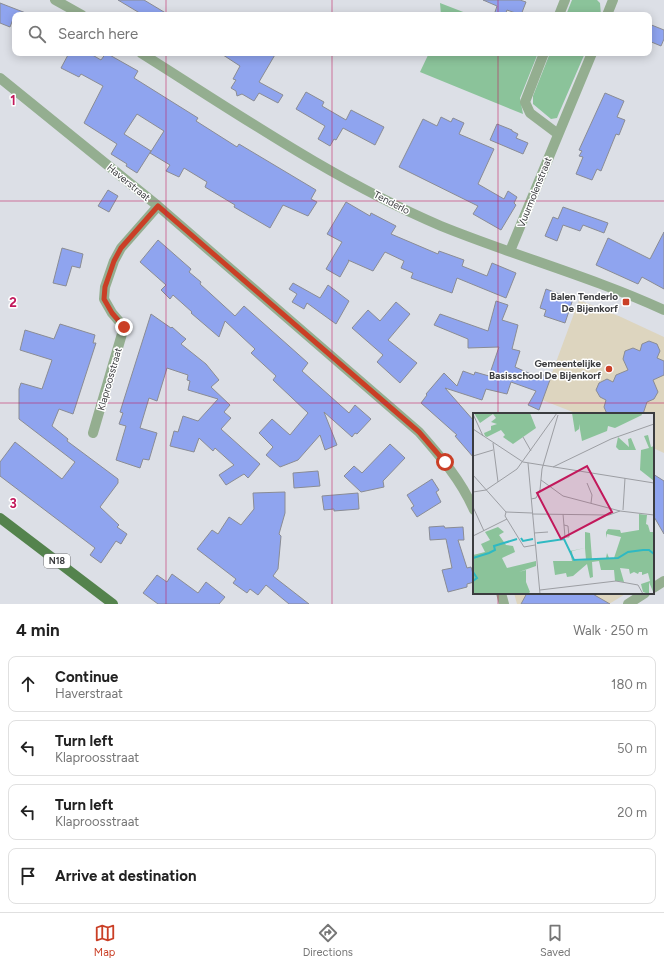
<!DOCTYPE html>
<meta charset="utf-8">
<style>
:root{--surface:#fff;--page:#f6f6f6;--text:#222;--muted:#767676;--line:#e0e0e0;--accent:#ca3f26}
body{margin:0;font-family:Figtree,sans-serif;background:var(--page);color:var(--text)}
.stop{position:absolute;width:12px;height:12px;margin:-9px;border:3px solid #ca3f26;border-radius:50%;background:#fff}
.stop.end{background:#ca3f26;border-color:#fff;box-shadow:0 1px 4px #0008}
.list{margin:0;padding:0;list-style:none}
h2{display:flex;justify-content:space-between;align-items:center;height:52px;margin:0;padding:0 16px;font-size:17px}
h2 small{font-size:13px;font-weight:400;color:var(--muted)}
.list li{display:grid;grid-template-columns:26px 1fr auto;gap:12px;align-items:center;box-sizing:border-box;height:56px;margin:0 8px 8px;padding:0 8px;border:1px solid var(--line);border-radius:8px}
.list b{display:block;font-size:15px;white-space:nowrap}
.list p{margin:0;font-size:13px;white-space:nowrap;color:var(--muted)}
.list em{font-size:13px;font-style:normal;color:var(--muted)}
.icon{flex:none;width:22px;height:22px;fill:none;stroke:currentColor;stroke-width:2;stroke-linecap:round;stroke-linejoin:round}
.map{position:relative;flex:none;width:664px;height:604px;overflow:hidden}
.search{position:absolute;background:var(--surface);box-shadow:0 2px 10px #0003;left:12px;right:12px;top:12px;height:44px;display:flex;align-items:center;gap:10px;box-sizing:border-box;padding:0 14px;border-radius:8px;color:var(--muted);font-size:15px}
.sheet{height:308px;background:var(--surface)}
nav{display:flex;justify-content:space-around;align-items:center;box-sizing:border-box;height:56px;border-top:1px solid var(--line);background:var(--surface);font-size:11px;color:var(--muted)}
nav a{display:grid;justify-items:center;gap:2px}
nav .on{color:var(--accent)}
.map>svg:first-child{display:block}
.education{fill:#ddd5bf}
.green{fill:#8bc39a}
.building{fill:#8fa4ef;stroke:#8a8c94}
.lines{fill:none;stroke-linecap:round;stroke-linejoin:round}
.minor{stroke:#94ae90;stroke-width:10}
.primary{stroke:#54834d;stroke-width:10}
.route{stroke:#ca3f26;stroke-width:5}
.grid{fill:none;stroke:#c2185b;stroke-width:1;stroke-opacity:0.55}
.poi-dot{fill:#ca3f26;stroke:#fff;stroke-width:1.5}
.labels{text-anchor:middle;stroke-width:3;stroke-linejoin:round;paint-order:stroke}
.shield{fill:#fff;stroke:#767679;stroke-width:1}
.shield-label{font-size:9px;font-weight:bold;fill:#3b3c3f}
.street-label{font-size:10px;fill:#3b3c3f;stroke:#fff}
.poi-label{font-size:10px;font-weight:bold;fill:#3b3c3f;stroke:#fff;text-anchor:end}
.inset-river{fill:none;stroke:#2fb9c2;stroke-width:2}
.inset-road{fill:none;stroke:#9c9ea3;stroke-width:1}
.view{fill:#c2185b;fill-opacity:0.15;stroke:#c2185b;stroke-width:2}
.inset-edge{fill:none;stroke:#3b3c3f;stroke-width:2}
.grid-label{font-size:13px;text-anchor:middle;font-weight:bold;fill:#c2185b;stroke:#fff;stroke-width:3;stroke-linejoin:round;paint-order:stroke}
</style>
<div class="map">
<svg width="664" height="604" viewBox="0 0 664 604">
<rect width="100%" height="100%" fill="#dcdfe6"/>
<!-- education -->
<path class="education" d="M579,300L621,317L664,337V453L653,448V414H578L542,400Z
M514,593H627L609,604H517Z"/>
<!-- green -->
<path class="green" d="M572,0H597L600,3L601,15H566Z
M440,3L471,15H441Z
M429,53H538L520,98L523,114L420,72Z
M550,53H585L559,113L557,118L551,119L533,104V96Z"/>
<!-- building -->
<path class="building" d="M118,0H144L169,15H143Z
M483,0H520L526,2L521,15L507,10L505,15H502L495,12L497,6Z
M0,3L31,15H15V20L13,19L10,27L0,23Z
M649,24L664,30V39L661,46L649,41Z
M69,53H89L101,60L106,53L138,71L134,78L198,118L196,121L237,147L239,144L316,190L311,199L317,202L308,216L283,205L270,228L234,207L235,205L205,187L207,182L184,168L179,177L166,171L170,165L150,153L164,131L137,114L124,134L151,151L137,173L126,166L127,164L111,154L117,144L84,123L103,86L81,74L79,77L61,68Z
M220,53H276L259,82L283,95L278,103L259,93L254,101L242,94L237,96L236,91L231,88L236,80L233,79L240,66Z
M306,92L324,102L322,106L346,120L351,110L384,127L375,145L343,128L336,140L334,139L330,146L318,139L325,126L296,109Z
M605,93L624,101L617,117L625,120L619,135L616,134L601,171L597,169L592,180L576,174L583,157L579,156L582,151L579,150Z
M441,117L451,122L453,118L464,123L459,134L494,149L478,184L504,199L508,191L517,197L514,203L516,205L501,230L473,214L478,206L399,167L423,119L437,126Z
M497,124L512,130V131L518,134L516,138L528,143L523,154L490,140Z
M108,190L118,196L109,212L98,206Z
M346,202L370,216L371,213L396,226L391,234L438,254L439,251L464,260L462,266L487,276L492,263L516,273L506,298L457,278L452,293L411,278L413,273L401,268L404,261L385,252L373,271L348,260L349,261L340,277L326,269L342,242L327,234Z
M563,207L608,223L604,233L583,225L580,231L563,225L557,241L545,236L553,217L558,219Z
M664,232V289L642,277L638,284L596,265L608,238L650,259Z
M158,240L191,269L189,272L201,282L200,284L235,316L244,306L289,346L308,363L302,371L349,413L355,405L371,419L357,434L355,433L352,437L324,412L337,445L325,450L320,435L298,460L280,467L266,455L273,447L259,433L272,419L290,435L308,413L273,380L276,376L251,353L255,349L225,321L219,337L191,313L192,312L173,295L170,299L161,290L166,285L140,262Z
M62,248L83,254L80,268L72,266L66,286L53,283Z
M293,283L320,298L328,285L349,301L336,324L307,303L304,309L292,302L297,294L289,289Z
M546,289L573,299L565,323L544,316L546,310L540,308Z
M496,301L508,305L502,320L518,325L512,349L520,351L515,367L542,379L544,374L551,377L539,410L528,405L536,391L511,382L507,394L486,389L482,400L445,388L474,421V458L455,436L457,435L421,403L427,395L426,394L444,373L457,386L463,371L474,375L475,372L489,376L499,347L468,348V339L434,325L440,314L488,331Z
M396,302L410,314L388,340L417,363L400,383L377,362L383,355L352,328L368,310L380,321Z
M151,314L171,328L172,327L181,335L186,339L181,344L206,364L219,380L211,387L230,405L224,412L231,418L221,429L260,464L248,478L244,474L226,485L219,475L234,465L215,448L213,451L199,438L194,452L170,446L174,431L178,432L183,416L198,421L218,399L188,390L190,381L187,380L188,375L167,368L157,401L149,398L140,428L157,433L149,460L143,459L140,468L116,460L126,426L119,424L123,413L120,412Z
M60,324L95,335L93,343H96L73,414L59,409L52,426L68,439L67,441L118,479V483L100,507L119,525L117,527L127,534L121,544L116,541L101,563L90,555L95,548L0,476V462L15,442L62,479L75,462L19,419V389L21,383L42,389L52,360L20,350L25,330L54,339Z
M649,341L657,344L660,351L657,358L664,361V375L653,380L658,392L654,399L647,402L643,414H607L604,407L606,400L600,397L596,390L599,383L607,379L613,382L616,375L628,370L623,359L625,351L633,348L640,351L642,344Z
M390,444L405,458L383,481L384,487L361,492L344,476L354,466L362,473Z
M318,471L320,486L294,488L293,473Z
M653,474L664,481V534L653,515Z
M432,479L439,490L436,492L441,502L417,517L411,508L414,506L407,495Z
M285,492V513L279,534L281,536L278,569L273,576L309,604H289L266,585L258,595L250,589L247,593L233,583L236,579L197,549L212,530L218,534L229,517L241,525L254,509L253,493Z
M358,493L359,509L334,511V509L324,510L322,496Z
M444,526L445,528L463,527L464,540H458L467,568L471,567L474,577V582L467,584V587L448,592L442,570L452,568L446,539L430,540L429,527Z
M172,574L198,593L206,582L225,597L219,604H158L143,593L157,575L167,582Z
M527,593H591L610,604H521Z"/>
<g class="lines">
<!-- minor -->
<path class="minor" d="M55,0L82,15
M559,15L565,0
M607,15L613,0
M141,53C238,114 335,181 441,226C515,256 592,277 664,310
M544,53L525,102L530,113L558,134
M0,78L158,206L419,432C440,456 461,480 474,510
M510,251L592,53
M93,433L124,327L112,313L104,299L105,287L114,261L121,248L158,206
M653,588L664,581
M501,593L504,604
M628,604L645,593"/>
<!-- primary -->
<path class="primary" d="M0,518L113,604"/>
</g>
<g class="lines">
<!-- route -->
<path class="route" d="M124,327L112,313L104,299L105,287L114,261L121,248L158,206L419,432L445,462"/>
</g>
<!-- grid -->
<path class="grid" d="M166,0V15M332,0V15M498,0V15M166,53V604M332,53V604M498,53V414M0,201H664M0,403H664M498,593V604"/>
<!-- markers -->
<g class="poi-dot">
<rect x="622" y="298" width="8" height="8" rx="2"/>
<circle cx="609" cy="369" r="4"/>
</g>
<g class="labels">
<!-- shield labels -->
<rect class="shield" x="44" y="554" width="26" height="14" rx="3"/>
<g class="shield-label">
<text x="57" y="564">N18</text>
</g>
<!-- street labels -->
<g class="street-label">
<text transform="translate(129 182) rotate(39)" y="4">Haverstraat</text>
<text transform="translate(534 192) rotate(-68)" y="4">Vuurmolenstraat</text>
<text transform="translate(392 202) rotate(27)" y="4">Tenderlo</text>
<text transform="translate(109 379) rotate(-74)" y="4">Klaproosstraat</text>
</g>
<!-- poi labels -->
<g class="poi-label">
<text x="618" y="300">Balen Tenderlo<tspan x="618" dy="12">De Bijenkorf</tspan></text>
<text x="601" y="367">Gemeentelijke<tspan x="601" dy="12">Basisschool De Bijenkorf</tspan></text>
</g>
</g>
<!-- overview -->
<g transform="translate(473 413)">
<rect width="181" height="181" fill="#dcdfe6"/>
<path d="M1,0H57L63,15L40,31L30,24L32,22L28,17L14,24L12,23L11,20L18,17V13L24,11L18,9L23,5L20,1L7,10ZM99,0H168L169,2L142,15L135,13L134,18L109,28L106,11V16L102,19ZM175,22L178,34L181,33V68L167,57L168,37L176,35L171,23ZM145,24L156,34L155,26L158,25L163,37H146L143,34ZM166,101L174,102L173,111L175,112L177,119H181V181L176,169V181L170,179L168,171L177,168L175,160L169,162V159H166L165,161L161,159L157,161L156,156L147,155L151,169L142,168L141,157H128L126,148L119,149L120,164L117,165L114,151L100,163L94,164L93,160L82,162L80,148H99L97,138L112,135V119L117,120L119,146L133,145L134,140L136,145H141L148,124L134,121L133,125V119L135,116L147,117L148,120L166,117ZM112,135L113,147L100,148L99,138ZM25,114L31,119L26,122L33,132L40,133L42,139L29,145L34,155L63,148V153L46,159L53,157V169L57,179L55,181H0V142L12,139L8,131L17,127L12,119Z" fill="#8bc39a" fill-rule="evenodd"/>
<path class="inset-river" d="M48,125L50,128L60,126M64,130L91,126L101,147L145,145L155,139L170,137H176L181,141M0,145L16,140L22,137L21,133L44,126M0,159L4,165L0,168"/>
<path class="inset-road" d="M0,1L10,23M0,16L50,49L181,70M50,24L58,38M20,30L25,69M0,43L20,37M55,50L67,181M80,54L138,26L181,11M0,62L33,99L59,100M68,67L90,83L147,98L181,102M114,70L119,82L118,90M0,79L13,77L44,56L84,0M58,86L63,85L67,77L69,56L85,2M0,94L11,118M150,97L152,65M33,99L32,103L51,134L62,132M59,101L136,102L147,98M90,101L92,124H96L95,113L91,112M61,120L75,119M0,123L34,106M67,177L143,168L165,172L170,181"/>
<path class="view" d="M114,53L139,99L88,126L64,80Z"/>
<rect width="181" height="181" class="inset-edge"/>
</g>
<g class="grid-label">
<text x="13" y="105">1</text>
<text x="13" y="307">2</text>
<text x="13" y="508">3</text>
</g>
</svg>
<div class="stop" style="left:445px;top:462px"></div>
<div class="stop end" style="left:124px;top:327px"></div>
<div class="search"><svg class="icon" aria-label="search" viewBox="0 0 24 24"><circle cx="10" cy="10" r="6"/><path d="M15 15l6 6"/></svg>Search here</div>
</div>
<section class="sheet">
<h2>4 min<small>Walk · 250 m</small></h2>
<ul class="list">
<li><svg class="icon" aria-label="ahead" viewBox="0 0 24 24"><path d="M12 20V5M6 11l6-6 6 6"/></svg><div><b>Continue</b><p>Haverstraat</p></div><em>180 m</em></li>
<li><svg class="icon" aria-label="left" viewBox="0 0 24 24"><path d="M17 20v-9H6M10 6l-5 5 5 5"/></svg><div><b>Turn left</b><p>Klaproosstraat</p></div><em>50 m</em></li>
<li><svg class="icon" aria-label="left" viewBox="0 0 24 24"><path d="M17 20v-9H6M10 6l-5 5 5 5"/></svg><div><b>Turn left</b><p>Klaproosstraat</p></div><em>20 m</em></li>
<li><svg class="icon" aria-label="arrive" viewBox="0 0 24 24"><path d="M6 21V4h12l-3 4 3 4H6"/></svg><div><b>Arrive at destination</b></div></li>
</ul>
</section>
<nav>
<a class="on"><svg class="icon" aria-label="map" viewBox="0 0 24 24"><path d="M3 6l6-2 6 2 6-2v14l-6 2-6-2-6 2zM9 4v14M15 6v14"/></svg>Map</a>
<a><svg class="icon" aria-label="directions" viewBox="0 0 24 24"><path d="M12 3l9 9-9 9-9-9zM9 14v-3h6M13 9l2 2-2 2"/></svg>Directions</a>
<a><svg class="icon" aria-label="saved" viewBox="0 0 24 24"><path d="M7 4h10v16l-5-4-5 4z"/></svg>Saved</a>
</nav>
